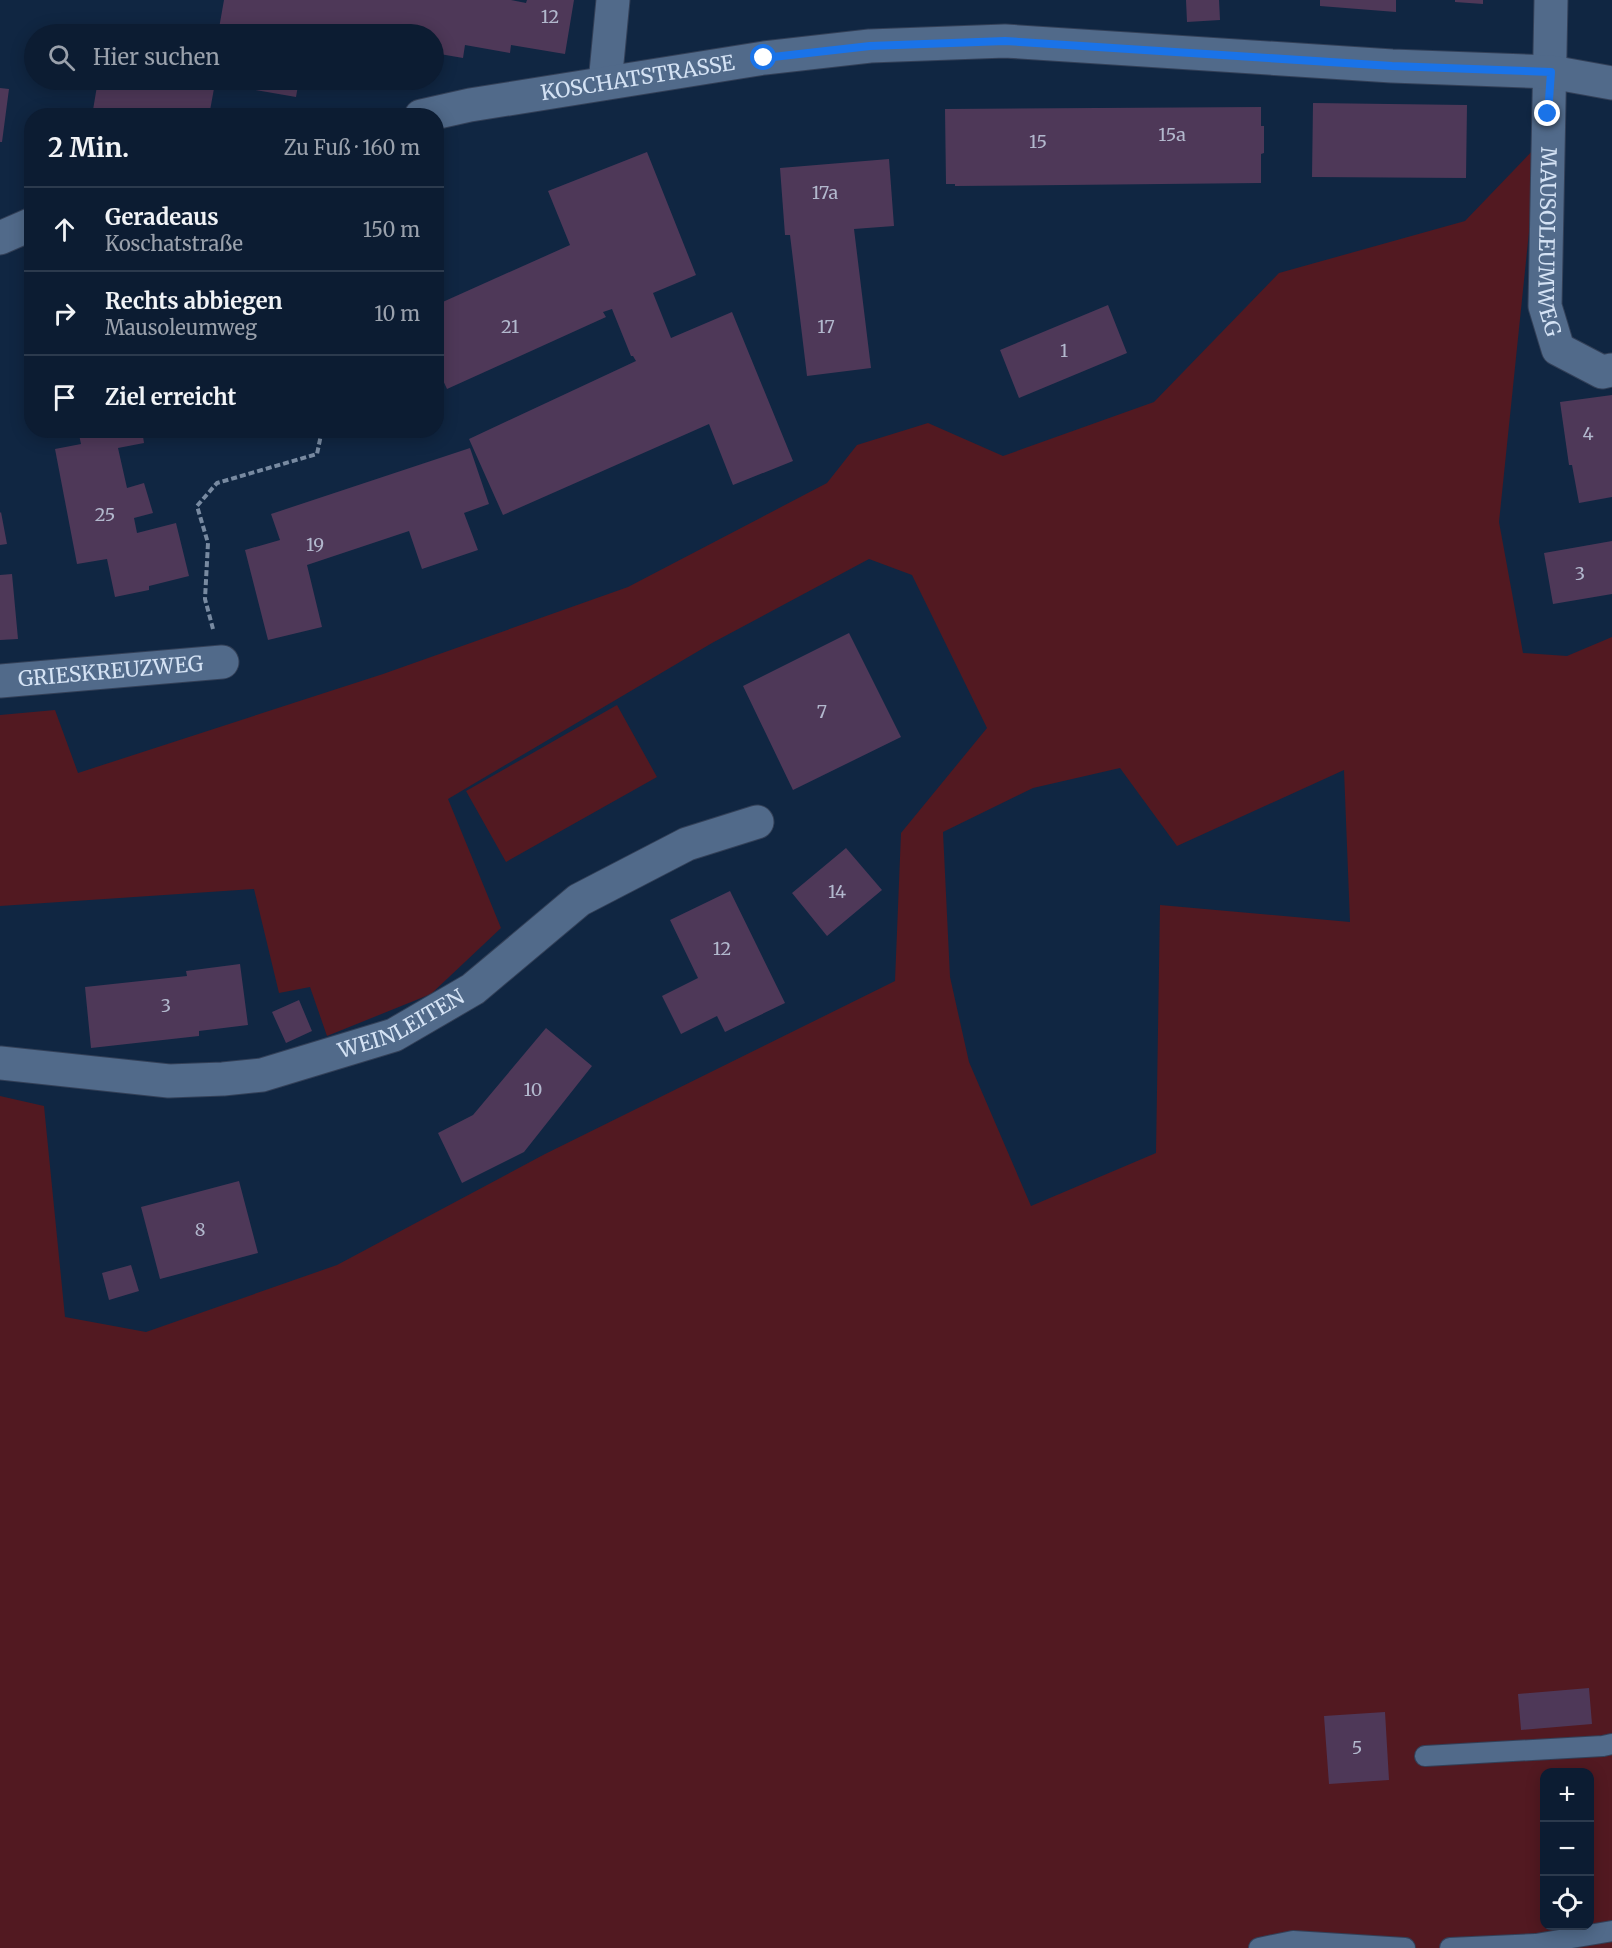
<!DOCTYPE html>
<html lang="de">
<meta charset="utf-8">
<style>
:root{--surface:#0c1c32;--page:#1a293e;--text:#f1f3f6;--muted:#9aa1ac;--line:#2c3a4d}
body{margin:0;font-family:Merriweather,serif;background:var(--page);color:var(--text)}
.controls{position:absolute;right:18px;bottom:18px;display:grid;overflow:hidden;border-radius:12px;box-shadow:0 3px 15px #0003}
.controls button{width:54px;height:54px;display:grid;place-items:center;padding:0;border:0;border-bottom:2px solid var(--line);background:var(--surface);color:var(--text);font:30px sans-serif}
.stop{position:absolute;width:18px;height:18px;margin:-14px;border:4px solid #1a73e8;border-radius:50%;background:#fff}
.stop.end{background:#1a73e8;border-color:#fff;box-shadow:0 2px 6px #0008}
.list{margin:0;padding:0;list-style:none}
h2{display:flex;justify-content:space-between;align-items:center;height:78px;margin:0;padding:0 24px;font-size:26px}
h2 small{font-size:20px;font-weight:400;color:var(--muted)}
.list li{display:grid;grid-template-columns:39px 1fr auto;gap:18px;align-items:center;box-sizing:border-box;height:84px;padding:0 24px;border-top:2px solid var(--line)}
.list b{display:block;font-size:22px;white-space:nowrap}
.list p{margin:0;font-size:20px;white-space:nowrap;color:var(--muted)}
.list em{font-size:20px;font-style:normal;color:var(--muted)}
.icon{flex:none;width:33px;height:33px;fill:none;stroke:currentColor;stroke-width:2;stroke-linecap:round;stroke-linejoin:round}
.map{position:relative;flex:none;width:1612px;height:1948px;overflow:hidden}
.search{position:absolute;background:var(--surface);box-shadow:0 3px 15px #0003;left:24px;top:24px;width:420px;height:66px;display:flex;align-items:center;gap:15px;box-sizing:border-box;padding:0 21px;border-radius:33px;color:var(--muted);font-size:22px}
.panel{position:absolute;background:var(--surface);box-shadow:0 3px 15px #0003;left:24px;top:108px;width:420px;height:330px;border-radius:24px}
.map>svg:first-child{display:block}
.green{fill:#521921;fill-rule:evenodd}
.building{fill:#4e3858}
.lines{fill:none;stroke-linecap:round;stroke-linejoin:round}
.service-casing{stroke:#334058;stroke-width:22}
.minor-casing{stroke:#334058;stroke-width:35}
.path{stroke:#788aa1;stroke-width:4;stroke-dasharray:6 3;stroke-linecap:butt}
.service{stroke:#516a8a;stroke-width:20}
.minor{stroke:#516a8a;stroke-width:33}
.route{stroke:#1a73e8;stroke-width:8}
.labels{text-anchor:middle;stroke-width:4.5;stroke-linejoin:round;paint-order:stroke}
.number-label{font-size:18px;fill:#b2b8cd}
.street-label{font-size:21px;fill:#d4e2f4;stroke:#061c37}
</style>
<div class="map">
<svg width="1612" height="1948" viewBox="0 0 1612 1948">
<rect width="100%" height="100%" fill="#102642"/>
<!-- green -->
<path class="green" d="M1538,145L1499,522L1523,653L1567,656L1612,637V1948H0V1096L44,1106L65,1317L146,1332L337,1265L545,1154L895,981L901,833L987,728L912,575L869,559L712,643L448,799L501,928L431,994L327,1036L310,987L279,993L254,889L0,906V715L55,710L78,773L383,674L628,587L827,483L857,445L928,423L1003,456L1154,402L1279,273L1465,221ZM1120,768L1177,846L1344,770L1350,922L1160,905L1156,1153L1031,1206L969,1062L950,977L943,832L1033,788ZM1544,1772H1590V1926H1544Z
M617,705L657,777L506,862L466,791Z"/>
<!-- building -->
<path class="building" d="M224,0H511L526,3L527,0H574L565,54L511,45L510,53L465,45L463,58L434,53V34H218Z
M1186,0H1219L1220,20L1187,22Z
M1320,0H1396V12L1320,6Z
M1455,0H1483V4L1455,2Z
M98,80H299L296,97L215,83L209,116H183L168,113V116H92Z
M0,88L9,89L2,142H0Z
M1313,103L1467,105L1466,178L1312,177Z
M1261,107V126H1264V153L1261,154V183L955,186V184H946L945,109Z
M647,152L696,275L653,293L671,338L732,312L793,461L733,485L709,424L503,515L469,439L636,361L633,356H631L612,309L603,312L606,317L447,389L436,365V305L570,245L548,191Z
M889,159L894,226L854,229L871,368L807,376L790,235H785L780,168Z
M1108,305L1127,353L1019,398L1000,350Z
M1612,395V497L1579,503L1572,465H1569L1560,402Z
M78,430H142L144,443L118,448L127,488L144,483L153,513L134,518L137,533L176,523L189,576L149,586V590L115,597L107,559L77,564L55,449L81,444Z
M470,448L489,504L464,513L478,550L422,569L409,531L307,565L322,627L268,640L245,550L280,540L271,514Z
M1,512L7,544L0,545V513Z
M1612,541V594L1553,604L1544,553Z
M12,574L18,639L0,640V575Z
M849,633L901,737L793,790L743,686Z
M846,848L882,890L827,936L792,893Z
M730,891L785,1003L725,1032L717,1016L681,1034L662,996L698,978L670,920Z
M240,964L248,1025L199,1031V1036L91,1048L85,987L187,976L186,971Z
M299,1000L312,1031L286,1043L272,1012Z
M546,1028L592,1066L524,1152L462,1183L438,1133L473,1115Z
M239,1181L258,1253L160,1279L141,1207Z
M131,1265L139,1291L109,1300L102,1273Z
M1589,1688L1592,1724L1521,1730L1518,1694Z
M1385,1712L1389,1780L1329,1784L1324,1716Z"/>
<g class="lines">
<!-- service casing -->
<g class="service-casing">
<path id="service" d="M1425,1756L1603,1746L1612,1744
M1259,1948L1293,1941L1405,1948
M1450,1948L1536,1944L1612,1931"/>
</g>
<!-- minor casing -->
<g class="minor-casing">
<g id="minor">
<path id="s1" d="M1551,0L1545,306L1558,349L1602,372L1612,370"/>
<path d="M605,83L613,0"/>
<path id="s2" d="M421,116L470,105L764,58L870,46L1005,41L1392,66L1551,72L1612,83"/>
<path d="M0,238L32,224"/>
<path id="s3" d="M0,681L222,662"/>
<path id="s4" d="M0,1063L169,1081L223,1079L262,1075L394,1035L473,989L579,900L687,844L757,822"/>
</g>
</g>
<!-- path -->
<path class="path" d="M213,629L205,599L208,543L197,506L217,483L317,454L322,430"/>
<!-- service -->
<use href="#service" class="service"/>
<!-- minor -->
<use href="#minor" class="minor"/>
</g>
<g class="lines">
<!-- route -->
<path class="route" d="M764,58L870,46L1005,41L1392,66L1551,72L1548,114"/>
</g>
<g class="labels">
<!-- number labels -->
<g class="number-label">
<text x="550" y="23">12</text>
<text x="1172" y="141">15a</text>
<text x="1038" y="148">15</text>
<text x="825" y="199">17a</text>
<text x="510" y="333">21</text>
<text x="826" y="333">17</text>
<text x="1064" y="357">1</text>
<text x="1588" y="440">4</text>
<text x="105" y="521">25</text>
<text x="315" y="551">19</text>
<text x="1580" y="580">3</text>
<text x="822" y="718">7</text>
<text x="837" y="898">14</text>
<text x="722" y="955">12</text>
<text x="166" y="1012">3</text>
<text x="533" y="1096">10</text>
<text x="200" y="1236">8</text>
<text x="1357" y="1754">5</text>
</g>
<!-- street labels -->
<g class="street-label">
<text dy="7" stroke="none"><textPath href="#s2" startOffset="220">KOSCHATSTRASSE</textPath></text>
<text dy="7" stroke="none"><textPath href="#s1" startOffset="242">MAUSOLEUMWEG</textPath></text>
<text dy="7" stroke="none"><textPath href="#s3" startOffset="111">GRIESKREUZWEG</textPath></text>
<text dy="7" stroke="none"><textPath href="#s4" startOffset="412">WEINLEITEN</textPath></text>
</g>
</g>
</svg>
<div class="controls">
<button>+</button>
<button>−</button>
<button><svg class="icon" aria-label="locate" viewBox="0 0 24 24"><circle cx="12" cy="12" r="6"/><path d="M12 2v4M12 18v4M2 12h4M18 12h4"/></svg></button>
</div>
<div class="stop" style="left:764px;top:58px"></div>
<div class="stop end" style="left:1548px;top:114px"></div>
<div class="search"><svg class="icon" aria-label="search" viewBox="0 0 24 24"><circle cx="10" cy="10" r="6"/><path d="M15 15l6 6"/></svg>Hier suchen</div>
<section class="panel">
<h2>2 Min.<small>Zu Fuß · 160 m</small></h2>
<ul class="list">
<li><svg class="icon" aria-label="ahead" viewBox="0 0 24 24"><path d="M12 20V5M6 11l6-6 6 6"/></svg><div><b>Geradeaus</b><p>Koschatstraße</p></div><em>150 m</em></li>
<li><svg class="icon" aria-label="right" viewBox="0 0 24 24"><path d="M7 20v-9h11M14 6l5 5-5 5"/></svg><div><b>Rechts abbiegen</b><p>Mausoleumweg</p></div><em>10 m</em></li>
<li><svg class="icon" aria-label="arrive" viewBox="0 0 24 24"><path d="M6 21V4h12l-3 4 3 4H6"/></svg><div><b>Ziel erreicht</b></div></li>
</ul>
</section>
</div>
